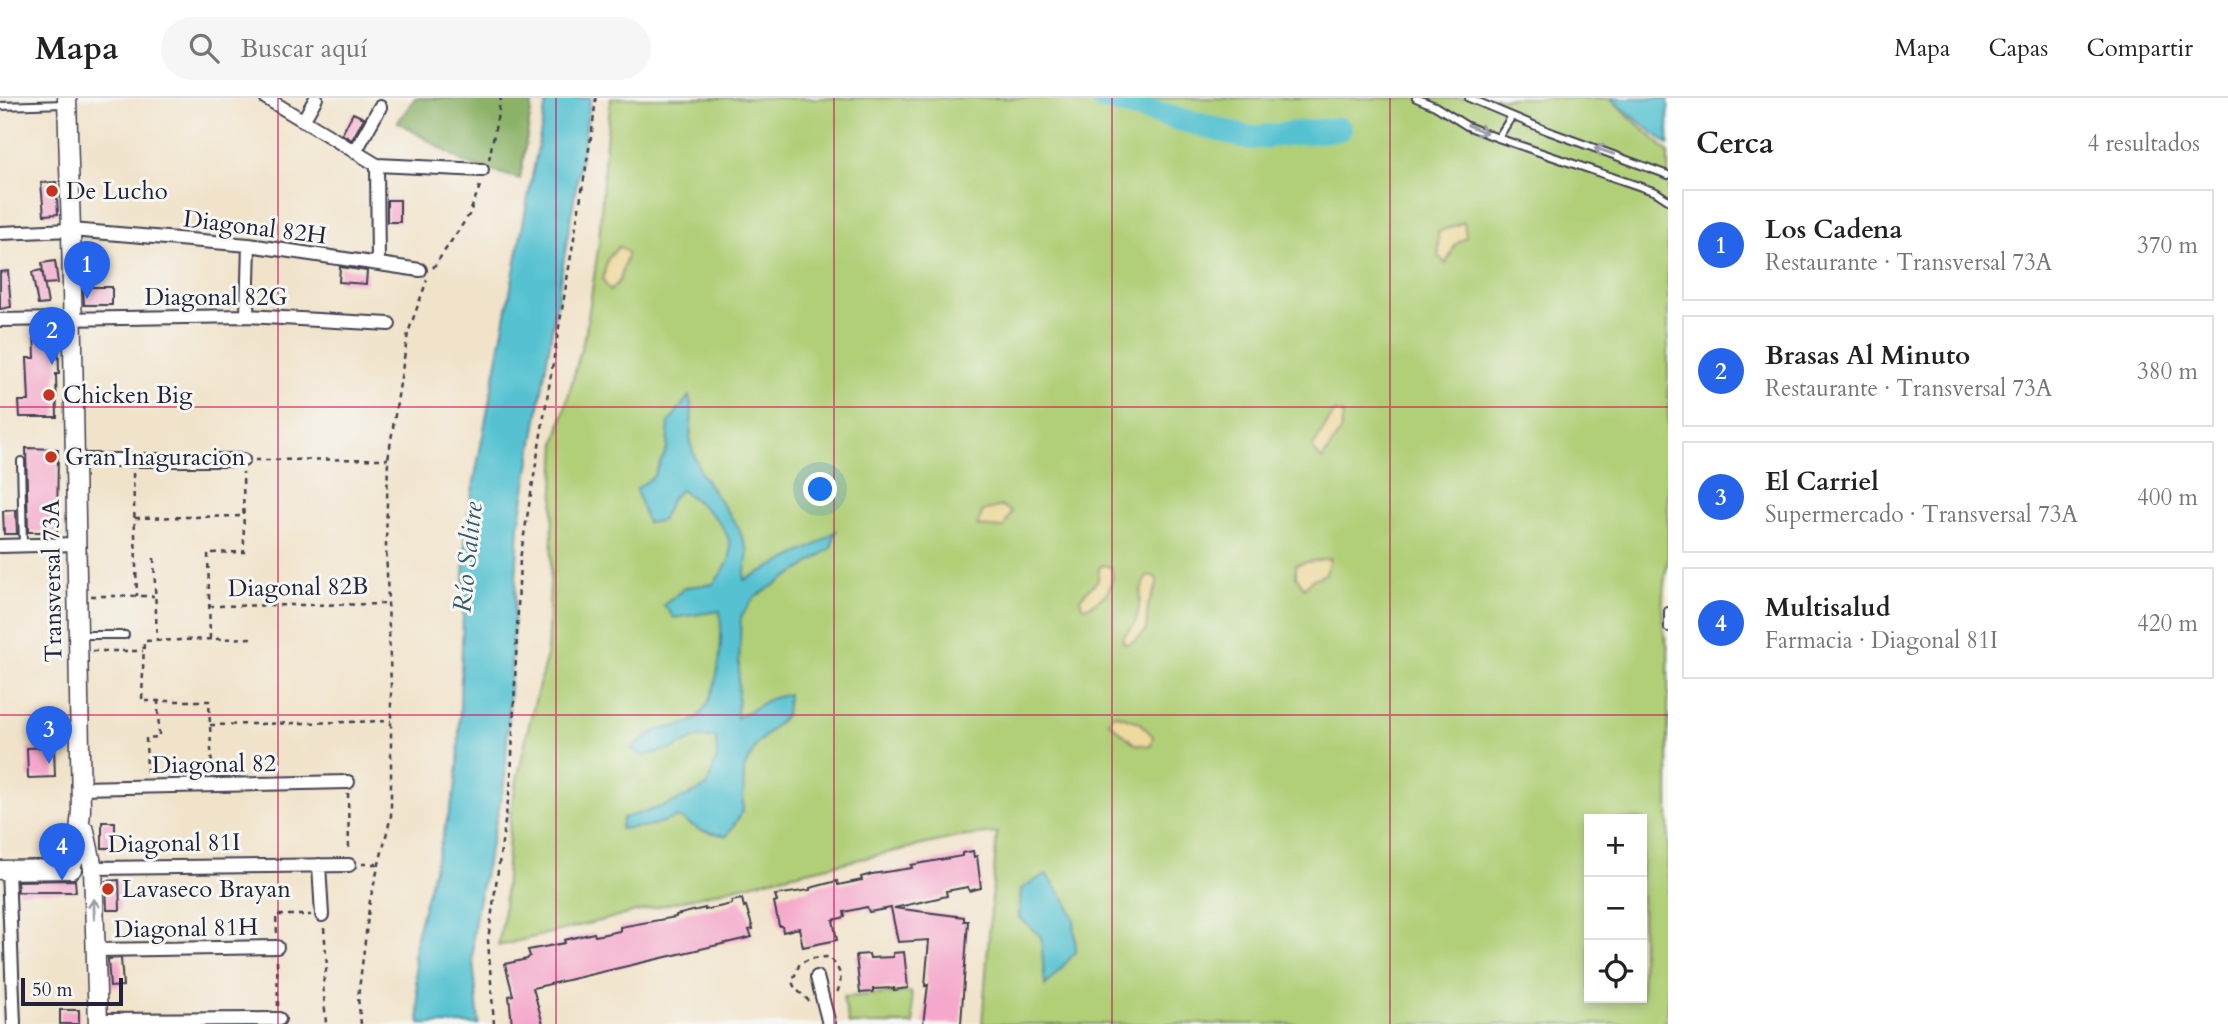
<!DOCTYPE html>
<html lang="es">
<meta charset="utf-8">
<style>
:root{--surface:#fff;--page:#f6f6f6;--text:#222;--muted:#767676;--line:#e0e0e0;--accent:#2563eb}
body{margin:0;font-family:Cardo,serif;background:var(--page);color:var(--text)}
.controls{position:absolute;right:21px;bottom:21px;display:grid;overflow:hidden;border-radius:0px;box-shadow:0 4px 10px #0003}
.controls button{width:63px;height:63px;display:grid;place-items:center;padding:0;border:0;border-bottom:2px solid var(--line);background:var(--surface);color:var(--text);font:35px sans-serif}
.scale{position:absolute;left:21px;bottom:18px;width:102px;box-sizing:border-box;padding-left:7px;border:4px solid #22223b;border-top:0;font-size:19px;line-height:24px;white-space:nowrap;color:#22223b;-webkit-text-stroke:5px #f6f6f2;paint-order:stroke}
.you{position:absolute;left:821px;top:392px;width:24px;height:24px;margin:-18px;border:5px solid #fff;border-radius:50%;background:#1a73e8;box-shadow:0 0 0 10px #1a73e833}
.badge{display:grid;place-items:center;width:46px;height:46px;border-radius:50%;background:var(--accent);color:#fff;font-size:23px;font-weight:700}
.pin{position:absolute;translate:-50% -58px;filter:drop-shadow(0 2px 4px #0008)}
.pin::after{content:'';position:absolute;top:37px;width:24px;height:21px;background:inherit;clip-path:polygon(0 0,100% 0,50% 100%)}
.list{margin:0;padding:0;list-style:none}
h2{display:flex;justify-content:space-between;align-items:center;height:91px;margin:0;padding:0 28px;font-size:30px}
h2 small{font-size:23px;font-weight:400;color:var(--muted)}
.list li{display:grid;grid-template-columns:46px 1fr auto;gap:21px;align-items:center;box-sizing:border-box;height:112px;margin:0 14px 14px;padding:0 14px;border:2px solid var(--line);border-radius:0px}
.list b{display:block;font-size:26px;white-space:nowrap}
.list p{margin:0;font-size:23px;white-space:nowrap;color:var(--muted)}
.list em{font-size:23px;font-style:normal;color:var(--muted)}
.icon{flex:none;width:38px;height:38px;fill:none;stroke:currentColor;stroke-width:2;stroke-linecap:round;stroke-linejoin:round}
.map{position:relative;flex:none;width:1668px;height:926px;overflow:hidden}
header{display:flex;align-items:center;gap:42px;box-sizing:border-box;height:98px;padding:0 35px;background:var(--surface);border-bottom:2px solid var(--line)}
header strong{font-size:33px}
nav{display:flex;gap:38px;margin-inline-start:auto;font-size:24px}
.search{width:490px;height:63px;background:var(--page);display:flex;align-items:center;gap:18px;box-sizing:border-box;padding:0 24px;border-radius:38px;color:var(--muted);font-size:26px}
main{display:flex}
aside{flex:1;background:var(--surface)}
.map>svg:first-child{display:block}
.green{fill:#b0cf77;stroke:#697859;stroke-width:2;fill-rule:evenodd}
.forest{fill:#8cb268;stroke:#576a52;stroke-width:2}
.sand{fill:#eeda9e;stroke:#887e6c;stroke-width:2}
.water{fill:#57c2d1;stroke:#3c7286;stroke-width:2}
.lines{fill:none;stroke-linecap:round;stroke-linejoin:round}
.river{stroke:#57c2d1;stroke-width:24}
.building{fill:#f5a8cb}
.lane-casing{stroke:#413f50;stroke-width:10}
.street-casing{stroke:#413f50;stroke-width:16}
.secondary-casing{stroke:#413f50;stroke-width:21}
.path{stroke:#413f50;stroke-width:2.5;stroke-dasharray:5 5;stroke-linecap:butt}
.lane{stroke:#fff;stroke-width:6}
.street{stroke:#fff;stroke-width:12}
.secondary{stroke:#fff;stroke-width:18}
.oneway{stroke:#9c9ca7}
.grid{fill:none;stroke:#c2185b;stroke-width:2;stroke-opacity:0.55}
.poi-dot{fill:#c8321e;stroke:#f6f6f2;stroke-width:2.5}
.labels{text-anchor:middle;stroke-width:6;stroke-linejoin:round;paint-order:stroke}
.poi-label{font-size:24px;fill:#22223b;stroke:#f6f6f2;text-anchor:start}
.street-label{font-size:24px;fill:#22223b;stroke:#f6f6f2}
.water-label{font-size:26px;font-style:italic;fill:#355a70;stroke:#f6f6f2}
</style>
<header>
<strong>Mapa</strong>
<div class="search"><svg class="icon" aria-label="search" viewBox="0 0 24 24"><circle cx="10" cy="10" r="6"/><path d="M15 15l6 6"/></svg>Buscar aquí</div>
<nav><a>Mapa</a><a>Capas</a><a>Compartir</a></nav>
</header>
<main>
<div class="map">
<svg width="1668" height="926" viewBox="0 0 1668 926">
<rect width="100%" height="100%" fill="#f6f6f2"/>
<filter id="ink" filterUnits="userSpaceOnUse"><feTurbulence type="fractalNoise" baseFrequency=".0143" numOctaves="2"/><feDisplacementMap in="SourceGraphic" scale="14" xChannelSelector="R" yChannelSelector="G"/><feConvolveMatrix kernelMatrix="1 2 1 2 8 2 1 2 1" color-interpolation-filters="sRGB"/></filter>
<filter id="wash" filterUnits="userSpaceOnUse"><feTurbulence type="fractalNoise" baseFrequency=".00686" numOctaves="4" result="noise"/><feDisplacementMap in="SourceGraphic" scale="28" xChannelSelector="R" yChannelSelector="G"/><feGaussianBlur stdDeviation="1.57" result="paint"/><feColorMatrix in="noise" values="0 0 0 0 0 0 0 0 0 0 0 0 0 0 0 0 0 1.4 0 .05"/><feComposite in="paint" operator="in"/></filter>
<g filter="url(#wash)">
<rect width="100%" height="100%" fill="#f1e3ca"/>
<!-- green -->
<path class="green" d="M611,0H1609L1668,54V461C1662,491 1659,522 1668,551V913L1665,922L1668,924V926H982L997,735L958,739L754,785L498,848L503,823L511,711L530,622L547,557L556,343L586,233L599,145L605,52ZM1589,721H1642V900H1589Z
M911,894L914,926H849L843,899Z"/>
<!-- forest -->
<path class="forest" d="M415,0H533L520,81L467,66L398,24Z"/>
<!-- sand -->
<path class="sand" d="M1464,124L1466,139L1455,147L1446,166L1439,158L1438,134Z
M619,148L628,155L619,184L610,193L603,182L607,162Z
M1335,313L1343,316L1341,332L1322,362L1312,350Z
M1002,408L1012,414L1003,430L977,428L983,413Z
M1330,460L1326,476L1313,481L1304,490L1296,478V466Z
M1103,467L1111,469C1115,484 1110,495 1097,503C1091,507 1089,510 1082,508L1080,500L1098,482L1099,470Z
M1148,478H1153L1157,481V487L1148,507L1146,533L1129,546L1124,545L1122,542C1124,534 1132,532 1135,524C1142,509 1137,490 1148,478Z
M1114,616L1139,624L1153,638L1151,648L1135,646L1109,624Z"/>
<!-- water -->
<path class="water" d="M547,0H591L519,428L505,681L476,815L473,838V862L479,926H420L414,857L417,834L455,692L458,667L466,426Z
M1610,0H1668V47Z
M689,298L692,311L690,344L700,374L738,429L748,453L744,482L816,447L836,433L831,450L804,469L755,499L741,518L737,620L770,601L788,596L786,617L757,646L744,671L743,713L727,738L700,732L678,719L650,728L620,731L623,720C653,713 680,703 707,688L717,659L716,640H696L673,651L642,658L632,650C641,644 650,635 659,632C669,629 682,629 691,624C720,608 723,542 720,513L674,520L664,507L686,489L713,486C718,479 726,470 729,462C738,431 702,407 681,392L672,400L661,423L647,425L636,391L653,379L667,351L669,324Z
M1046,776L1066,803L1074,821L1076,854L1045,888L1041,839L1019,819L1021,791Z"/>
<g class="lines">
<!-- river -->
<path class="river" d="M1102,0L1249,40L1340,31"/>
</g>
<g id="blocks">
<!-- building -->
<path class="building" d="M353,15L364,20L352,42L342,36Z
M56,84L58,116L44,117L41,85Z
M387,102H400V124H387Z
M55,163L58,185L44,186L42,165Z
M340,169L367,173L366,186L339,184Z
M42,172L48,206L38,207L32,174Z
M8,173L11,209L0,211V174Z
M83,189H112V207H84Z
M34,230H56L58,234L59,276H56L57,319H20L19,303H29L27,260H35Z
M26,350L58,351L57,434H28Z
M16,412L17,436H4L3,413Z
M54,649L55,679L28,680L27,650Z
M102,724H115V750H102Z
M973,753L974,759L977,758L981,790L969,793L968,789L946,793L947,798L894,810L964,819V823H968L961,926H923L928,887L925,888L929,842L898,844L891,810L869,814L867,809L844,814L845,819L833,822L837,842L803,849L799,830L783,834L782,828H779L774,804L777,803L775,797L810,792V790L837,783L838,787L862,782L861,779L872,776L912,770L911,767L962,758V755Z
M75,782L76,794H18L17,783Z
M119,782L120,812H107L106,783Z
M742,801L744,809L746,808L753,831L749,832L752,839L533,890L543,926H512L509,898L513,897L505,866L527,861L530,858L528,852L565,845L564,842L594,835L595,838L620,833V829L676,819V817L705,810V812L732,806V803Z
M904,854L908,890L894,892V890L873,891V894L860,895L856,857L869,856L870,860L893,859V855Z
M121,860L123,888L110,889L108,861Z
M60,912H79V926H60Z"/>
</g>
</g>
<g filter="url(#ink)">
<use href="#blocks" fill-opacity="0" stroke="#413f50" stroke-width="2"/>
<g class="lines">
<!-- lane casing -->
<g class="lane-casing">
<path id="lane" d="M1416,0L1435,8L1467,28L1498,40L1656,94L1668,102
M1469,0L1548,33L1668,77
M0,8L65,6
M1498,40L1512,18
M21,363L23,447
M1668,513V530
M80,537H125"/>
</g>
<!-- street casing -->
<g class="street-casing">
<path id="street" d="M266,0L377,67L482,72
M303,23L316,0
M355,54L380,9
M377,67L378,165
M0,135L71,132L249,147L420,172
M247,218L249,147
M0,222L247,218L389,226
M75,362H243
M0,448L76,446
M80,690L348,684
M319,767L322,817
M93,770L349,767
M8,772L14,926
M96,852L277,849
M817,879L829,926
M98,922L279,921"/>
</g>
<!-- secondary casing -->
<g class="secondary-casing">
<path id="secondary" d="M85,733L93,770L98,926
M63,771L73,764L77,757L81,712L71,132L67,0
M0,772L72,771"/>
</g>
<!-- path -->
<path class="path" d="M489,62L501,0
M433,170L469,117L481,85
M255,362L388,361
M133,375L137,498
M135,420L244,418
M154,460L157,543
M91,498H154
M209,508L388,506
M210,541L208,455L244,454L243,374
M92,553H143
M210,627L391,623
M212,674L209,603H142L144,543L254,540
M147,675L146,640L159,639L158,604
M348,695L349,755
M362,766H379
M324,830L327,868L323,885L326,926
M277,835L276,817H311
M277,863L278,909
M809,903L795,890L792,884L800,865L812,860L828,859C841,871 844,880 836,897
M361,926L358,900L370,802L391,718V588L386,448L388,361L408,235L427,182
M494,926L488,842L511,682L520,461L592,33L596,0"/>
<!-- lane -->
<use href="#lane" class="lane"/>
<!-- street -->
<use href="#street" class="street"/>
<!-- secondary -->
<use href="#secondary" class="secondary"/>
</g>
<!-- one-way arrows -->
<defs><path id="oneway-shaft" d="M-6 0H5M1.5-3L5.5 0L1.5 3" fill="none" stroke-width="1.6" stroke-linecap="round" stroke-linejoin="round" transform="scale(1.75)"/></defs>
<g class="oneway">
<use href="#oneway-shaft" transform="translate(1477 31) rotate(23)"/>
<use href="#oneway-shaft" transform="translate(1604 53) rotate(-161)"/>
<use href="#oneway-shaft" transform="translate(94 811) rotate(-92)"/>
</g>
</g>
<!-- grid -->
<path class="grid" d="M278,0V926M556,0V926M834,0V926M1112,0V926M1390,0V926M0,309H1668M0,617H1668"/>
<!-- markers -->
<g class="poi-dot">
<circle cx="52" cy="93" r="7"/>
<circle cx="49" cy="297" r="7"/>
<circle cx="51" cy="359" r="7"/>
<circle cx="108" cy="791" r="7"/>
</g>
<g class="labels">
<!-- poi labels -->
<g class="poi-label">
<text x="66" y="101">De Lucho</text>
<text x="63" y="305">Chicken Big</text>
<text x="65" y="367">Gran Inaguracion</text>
<text x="122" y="799">Lavaseco Brayan</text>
</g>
<!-- street labels -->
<g class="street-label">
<text transform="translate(255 129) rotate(7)" y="8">Diagonal 82H</text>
<text x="216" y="207">Diagonal 82G</text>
<text transform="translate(52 483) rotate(-91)" y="8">Transversal 73A</text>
<text transform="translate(298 489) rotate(-1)" y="8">Diagonal 82B</text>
<text transform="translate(214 666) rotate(-1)" y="8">Diagonal 82</text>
<text transform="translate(174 745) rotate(-1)" y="8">Diagonal 81I</text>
<text transform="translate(186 830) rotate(-1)" y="8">Diagonal 81H</text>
</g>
<!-- water labels -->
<g class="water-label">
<text transform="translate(467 459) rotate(-84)" y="9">Río Salitre</text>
</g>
</g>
</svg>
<div class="controls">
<button>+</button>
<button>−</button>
<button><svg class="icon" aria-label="locate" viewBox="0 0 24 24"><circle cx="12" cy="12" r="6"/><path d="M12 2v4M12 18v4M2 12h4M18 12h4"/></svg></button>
</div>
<div class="scale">50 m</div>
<div class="you"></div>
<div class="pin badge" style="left:87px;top:201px">1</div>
<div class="pin badge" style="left:52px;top:267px">2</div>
<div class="pin badge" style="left:49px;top:666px">3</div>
<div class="pin badge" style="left:62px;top:783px">4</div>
</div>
<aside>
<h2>Cerca<small>4 resultados</small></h2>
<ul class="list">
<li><span class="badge">1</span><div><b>Los Cadena</b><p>Restaurante · Transversal 73A</p></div><em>370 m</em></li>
<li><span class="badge">2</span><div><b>Brasas Al Minuto</b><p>Restaurante · Transversal 73A</p></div><em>380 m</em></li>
<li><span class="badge">3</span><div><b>El Carriel</b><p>Supermercado · Transversal 73A</p></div><em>400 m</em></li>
<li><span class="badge">4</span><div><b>Multisalud</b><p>Farmacia · Diagonal 81I</p></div><em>420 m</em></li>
</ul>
</aside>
</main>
